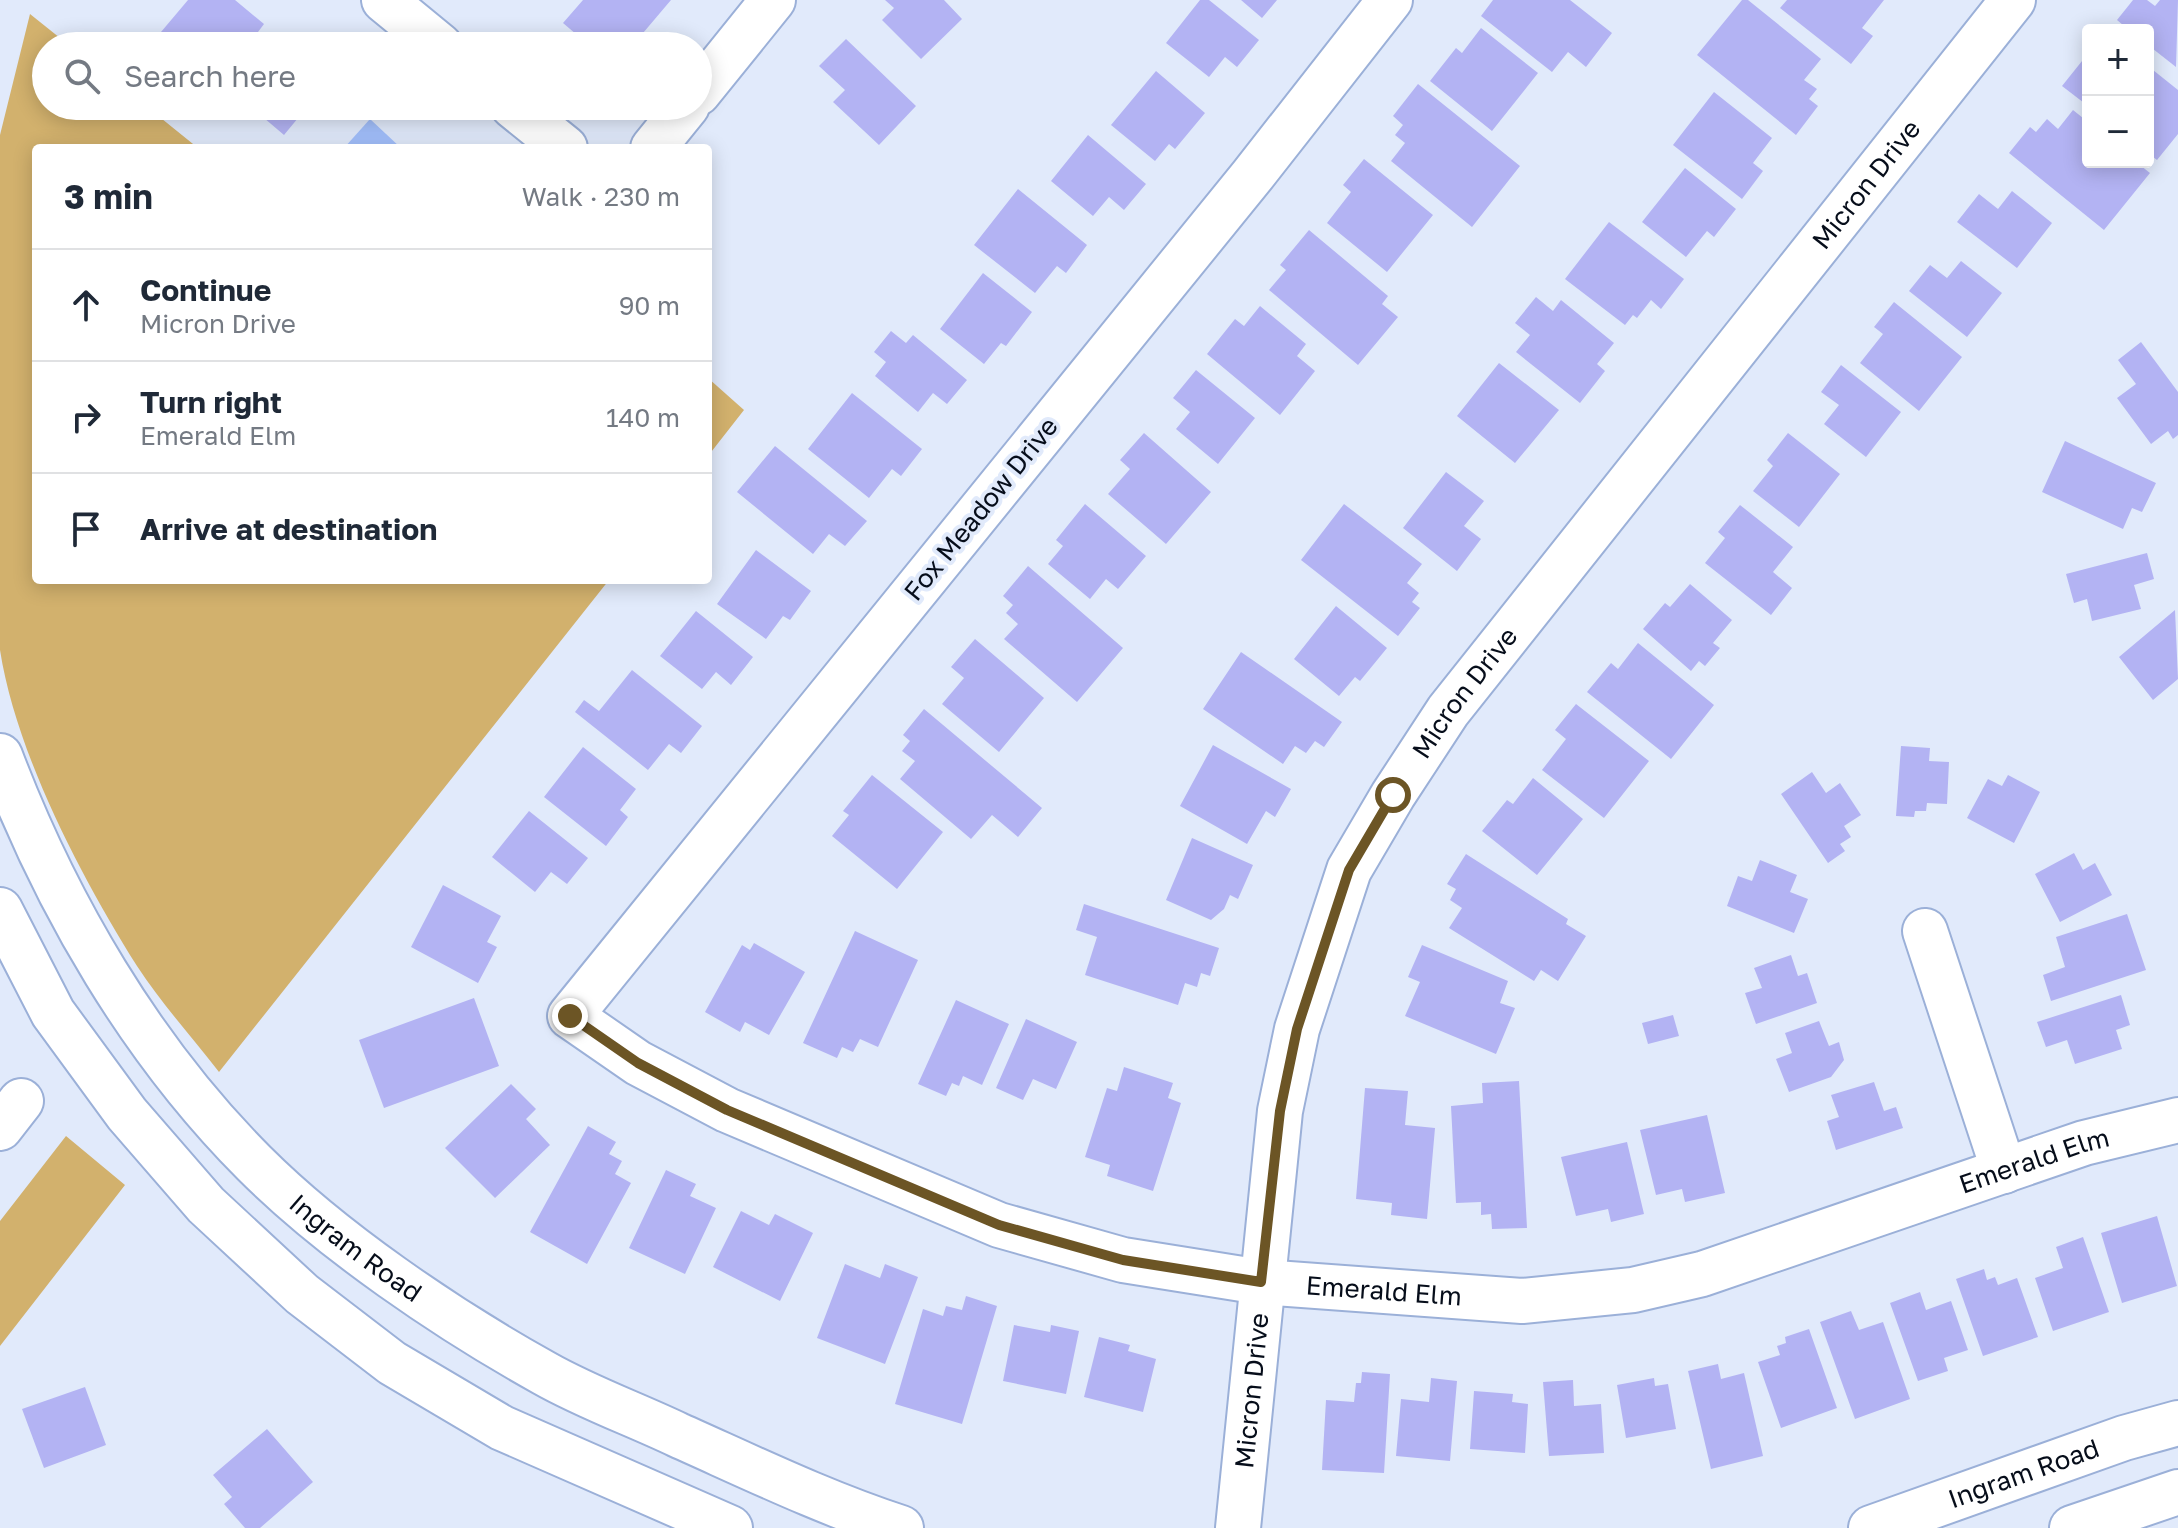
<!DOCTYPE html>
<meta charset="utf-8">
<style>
:root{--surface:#fff;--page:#f6f6f7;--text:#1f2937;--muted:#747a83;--line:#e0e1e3}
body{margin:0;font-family:"Golos Text",sans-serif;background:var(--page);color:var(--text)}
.controls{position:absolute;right:24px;top:24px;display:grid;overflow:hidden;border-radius:8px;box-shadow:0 4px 20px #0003}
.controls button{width:72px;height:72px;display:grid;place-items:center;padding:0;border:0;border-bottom:2px solid var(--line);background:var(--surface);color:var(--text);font:40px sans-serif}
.stop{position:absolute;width:24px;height:24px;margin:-18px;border:6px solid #6c5525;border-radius:50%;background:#fff}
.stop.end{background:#6c5525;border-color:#fff;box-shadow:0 2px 8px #0008}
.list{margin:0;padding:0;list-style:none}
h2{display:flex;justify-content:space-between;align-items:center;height:104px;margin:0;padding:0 32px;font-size:34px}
h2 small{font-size:26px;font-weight:400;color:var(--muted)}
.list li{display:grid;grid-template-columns:52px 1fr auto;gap:24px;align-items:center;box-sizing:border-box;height:112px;padding:0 32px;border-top:2px solid var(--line)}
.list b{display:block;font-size:30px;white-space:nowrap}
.list p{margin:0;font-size:26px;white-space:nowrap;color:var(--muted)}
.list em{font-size:26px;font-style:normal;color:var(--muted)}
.icon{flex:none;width:44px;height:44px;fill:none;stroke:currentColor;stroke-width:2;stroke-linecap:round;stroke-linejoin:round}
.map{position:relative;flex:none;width:2178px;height:1528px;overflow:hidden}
.search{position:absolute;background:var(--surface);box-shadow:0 4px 20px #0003;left:32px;top:32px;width:680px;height:88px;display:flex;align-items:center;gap:20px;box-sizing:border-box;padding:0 28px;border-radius:44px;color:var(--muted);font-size:30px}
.panel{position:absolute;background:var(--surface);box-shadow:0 4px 20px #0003;left:32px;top:144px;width:680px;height:440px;border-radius:8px}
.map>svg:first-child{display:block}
.green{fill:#d2b16d}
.water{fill:#a2bffb}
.building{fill:#b3b3f3}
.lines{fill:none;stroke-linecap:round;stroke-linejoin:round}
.minor-casing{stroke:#9bb0d8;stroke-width:48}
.minor{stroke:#fff;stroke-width:44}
.route{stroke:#6c5525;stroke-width:10}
.labels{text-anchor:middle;stroke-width:8;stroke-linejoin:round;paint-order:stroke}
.street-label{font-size:26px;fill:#060d1a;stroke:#e1eafb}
</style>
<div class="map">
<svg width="2178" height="1528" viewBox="0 0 2178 1528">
<rect width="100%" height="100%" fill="#e1eafb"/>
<!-- green -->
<path class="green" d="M30,14L70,46H46V106H146L198,148H36V580H609L219,1072C192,1037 161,1003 137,966C81,877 16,753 0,650V135Z
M708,378L744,410L708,456Z
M66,1136L125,1185L0,1346V1221Z"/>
<!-- water -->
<path class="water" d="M370,119L401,148H344Z"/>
<!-- building -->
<path class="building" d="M188,0H235L264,24L258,32L275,46H179L161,32Z
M583,0H671L632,46H590L563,23Z
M885,0H944L962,19L921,59L882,20L894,8Z
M1200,0H1209L1259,40L1237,67L1225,57L1209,77L1166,43Z
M1241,0H1277L1262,18Z
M1493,0H1570L1612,33L1586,67L1568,52L1552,72L1481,16Z
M1742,0H1748L1821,59L1804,80L1817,89L1809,99L1818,106L1796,135L1697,55Z
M1787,0H1884L1862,28L1873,36L1851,64L1780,8Z
M2133,0H2147L2155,6L2160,0H2178L2176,67L2148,45V30H2129L2117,20Z
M1481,28L1538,73L1492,131L1430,81L1456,48L1462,53Z
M284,38L294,46H277Z
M846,39L916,106L879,145L833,102L845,90L819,66Z
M2086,56L2088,58V106L2062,86Z
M2148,66L2178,90V134L2157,160L2148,153Z
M1156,71L1205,113L1175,149L1169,144L1155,161L1111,125Z
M1418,84L1520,166L1472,227L1391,161L1405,143L1395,135L1403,125L1393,116Z
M1714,92L1772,138L1753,163L1763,171L1742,199L1673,145Z
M250,106H308L284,135Z
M2073,110L2088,122V162H2136L2150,173L2104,230L2009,153L2030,127L2036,132L2047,119L2058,129Z
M1088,135L1146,184L1124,210L1109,197L1093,216L1051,181Z
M1364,159L1433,215L1387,272L1327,223L1351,192L1343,185Z
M1685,168L1736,209L1714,237L1707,231L1686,257L1642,222Z
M1018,189L1087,245L1066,273L1057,266L1035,293L974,245Z
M2012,191L2052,223L2017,268L1957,222L1979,194L1998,209Z
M1609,222L1684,279L1661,309L1651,300L1637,318L1633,315L1625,325L1565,279Z
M1309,230L1388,296L1382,304L1398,317L1358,365L1269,290L1286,270L1280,265Z
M1961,261L2002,293L1967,337L1909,291L1930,265L1947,278Z
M983,273L1032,312L1006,346L1001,343L984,364L940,329Z
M1536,297L1553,311L1561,300L1614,343L1597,364L1605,371L1580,403L1516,352L1530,335L1515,323Z
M1894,302L1962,357L1919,411L1860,363L1883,334L1874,327Z
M1260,306L1306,344L1297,356L1315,371L1280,415L1207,354L1235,319L1244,326Z
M891,331L906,343L913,335L967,380L947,404L933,393L918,412L875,376L886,362L874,352Z
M2141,342L2178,392V435L2173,439L2168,431L2151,444L2117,398L2136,384L2118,360Z
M1499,363L1559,410L1515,463L1457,416Z
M1841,365L1901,412L1866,457L1824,424L1839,405L1821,392Z
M1196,370L1255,418L1218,464L1176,429L1190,412L1173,398Z
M852,393L922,449L901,476L892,469L869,498L808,449Z
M1144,433L1211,492L1166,544L1108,494L1130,469L1120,460Z
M1788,433L1840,474L1799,527L1753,491L1773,466L1767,460Z
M2065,441L2156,483L2142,512L2132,508L2123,529L2042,492Z
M775,446L867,521L845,546L829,534L813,554L737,492Z
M1446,472L1484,501L1464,526L1481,539L1457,571L1403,528Z
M1085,504L1146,556L1118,589L1106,579L1090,599L1048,564L1063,546L1056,540Z
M1344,504L1422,564L1407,583L1419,593L1412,602L1420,608L1398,636L1301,560Z
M1740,505L1793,547L1773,572L1792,588L1771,615L1705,563L1725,538L1718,532Z
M756,550L811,591L790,620L783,616L766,639L717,604Z
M2147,553L2154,579L2134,585L2141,609L2092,621L2087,599L2074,603L2066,574Z
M1028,566L1123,648L1077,702L1004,639L1018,624L1006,613L1013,605L1003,596Z
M1690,584L1732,620L1713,643L1720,648L1705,666L1699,661L1691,671L1643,629L1665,603L1670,607Z
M1336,606L1387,648L1360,681L1355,677L1339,696L1294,659Z
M2175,610L2178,679L2153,700L2119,657Z
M696,611L753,657L731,685L716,672L702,689L660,656Z
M975,639L1044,698L999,752L942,704L964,678L951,667Z
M1638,643L1714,705L1671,759L1587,692L1611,663L1618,669Z
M1241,652L1342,722L1324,747L1315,741L1306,753L1295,746L1283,764L1203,709Z
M632,670L702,726L681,753L669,744L648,770L575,712L584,700L599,711Z
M1576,704L1649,761L1604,818L1542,770L1566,739L1555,730Z
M924,709L1042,808L1018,837L992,815L971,839L900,779L915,761L902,751L910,741L903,735Z
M1213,745L1291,789L1275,817L1266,811L1247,844L1180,806Z
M1901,746L1930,748L1929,761L1949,762L1947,804L1927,803L1926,811H1915L1914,817L1896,816Z
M583,747L636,789L620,810L628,817L606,846L544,797Z
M1812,772L1826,793L1840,783L1861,815L1844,826L1851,837L1840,844L1845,851L1828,863L1781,794Z
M872,775L943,832L897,889L832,836L849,815L843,811Z
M2008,775L2040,792L2014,843L1967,818L1988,779L2002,786Z
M1533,778L1583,819L1537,875L1482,831L1507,800L1513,804Z
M529,811L588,858L567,884L551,872L535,892L492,857Z
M1192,838L1253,865L1238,899L1230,895L1224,909L1211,920L1166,900Z
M2074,853L2083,870L2095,863L2112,895L2060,922L2035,874Z
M1466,854L1568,919L1566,924L1586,936L1558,981L1541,970L1534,981L1449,928L1462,908L1450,900L1456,889L1447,884Z
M1760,860L1797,875L1790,892L1808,899L1794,933L1727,906L1738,876L1752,881Z
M443,885L501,916L487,942L497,947L478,983L411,947Z
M1084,904L1219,948L1210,976L1201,973L1197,987L1185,983L1178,1005L1085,975L1097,937L1076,930Z
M2127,914L2146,970L2051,1001L2043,975L2065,967L2056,937Z
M855,931L918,960L878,1047L860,1039L853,1052L842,1047L837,1058L803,1043Z
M754,943L805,972L769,1035L745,1022L740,1032L705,1012L742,945L750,950Z
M1422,945L1508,981L1500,1003L1515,1008L1496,1054L1405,1016L1420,982L1408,977Z
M1791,955L1798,976L1807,973L1817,1003L1756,1024L1745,993L1762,988L1754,968Z
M2121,995L2130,1025L2116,1030L2122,1049L2075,1064L2067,1040L2046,1047L2037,1022Z
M474,998L499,1066L384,1108L359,1040Z
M956,1000L1009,1024L982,1085L963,1076L959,1086L952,1083L946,1096L918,1084Z
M1673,1015L1679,1036L1648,1044L1642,1023Z
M1026,1019L1077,1042L1056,1089L1033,1079L1023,1100L996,1088Z
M1819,1021L1829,1046L1839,1042L1844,1060L1831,1077L1789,1092L1776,1059L1792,1053L1785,1033Z
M1124,1067L1173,1083L1168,1098L1181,1103L1153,1191L1107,1176L1110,1165L1085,1157L1107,1088L1117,1091Z
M1519,1081L1527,1228L1492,1229L1491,1214L1481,1215V1202L1456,1203L1451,1106L1483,1103L1482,1083Z
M1874,1082L1884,1111L1896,1107L1903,1128L1836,1150L1827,1121L1839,1117L1831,1095Z
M511,1084L536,1109L526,1119L550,1145L495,1198L445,1148Z
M1365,1088L1408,1091L1405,1125L1435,1128L1427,1219L1391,1215L1392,1203L1356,1199Z
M1707,1115L1725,1193L1685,1202L1682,1189L1656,1195L1640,1130Z
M588,1126L616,1142L609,1154L622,1161L615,1174L631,1183L587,1264L530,1232Z
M1627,1142L1644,1214L1611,1222L1608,1209L1576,1216L1561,1157Z
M666,1170L696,1184L690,1196L716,1208L685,1274L629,1248Z
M741,1211L769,1225L775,1214L813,1233L780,1301L713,1267Z
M2157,1216L2177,1286L2122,1303L2101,1233Z
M2083,1237L2109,1312L2053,1331L2035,1278L2063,1268L2056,1247Z
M845,1264L880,1278L885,1264L918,1277L885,1364L817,1338Z
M1984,1269L1987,1280L1995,1277L1998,1285L2017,1278L2038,1337L1983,1356L1956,1279Z
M1920,1292L1926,1310L1951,1301L1968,1350L1944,1358L1948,1371L1918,1381L1890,1303Z
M966,1296L997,1306L962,1424L895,1404L923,1309L943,1316L946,1306L962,1310Z
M1851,1311L1859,1330L1883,1322L1910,1399L1855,1419L1820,1322Z
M1014,1325L1050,1332L1051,1325L1079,1331L1066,1394L1003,1381Z
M1809,1329L1837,1408L1781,1428L1758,1362L1780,1355L1777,1346L1786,1343L1785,1337Z
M1099,1337L1130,1345L1128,1351L1156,1359L1143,1412L1084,1397Z
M1718,1364L1721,1379L1744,1373L1763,1456L1711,1469L1688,1371Z
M1362,1372L1390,1374L1384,1473L1322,1470L1326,1400L1354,1402L1356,1383H1361Z
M1431,1378L1457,1381L1450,1461L1396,1456L1401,1399L1429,1402Z
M1654,1378L1655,1386L1668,1384L1676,1429L1626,1438L1617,1385Z
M1573,1380L1574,1406L1601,1404L1604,1453L1549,1456L1543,1382Z
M85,1387L106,1445L44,1468L22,1409Z
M1474,1391L1513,1394L1512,1402L1528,1404L1525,1453L1470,1449Z
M267,1429L313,1482L260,1528H245L224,1504L232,1497L213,1475Z"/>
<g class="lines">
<!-- minor casing -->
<g class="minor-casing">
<g id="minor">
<path d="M384,0L440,46"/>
<path id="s1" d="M1390,0L1252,176L570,1016L638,1063L727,1110L999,1225L1123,1260L1261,1282L1522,1301L1633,1290L1702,1274L2084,1143L2178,1120"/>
<path d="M698,93L773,0"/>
<path d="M513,106L565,148"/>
<path d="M653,148L687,106"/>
<path id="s2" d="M0,756C56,904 141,1050 254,1163C332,1241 447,1319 544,1373C586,1397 634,1414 678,1435C752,1468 824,1503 901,1528"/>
<path d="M0,910L53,1013L127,1114L206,1205L302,1294L392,1363L502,1428L730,1528"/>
<path d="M1925,931L2004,1171"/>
<path d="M0,1128L21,1101"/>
<path id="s3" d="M1238,1528L1280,1111L1297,1029L1349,870L1393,795L1448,711L2013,0"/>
<path id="s4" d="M1871,1528L2124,1438L2178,1423"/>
<path d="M2072,1528L2178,1492"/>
</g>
</g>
<!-- minor -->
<use href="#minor" class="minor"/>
</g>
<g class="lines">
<!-- route -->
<path class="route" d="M570,1016L638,1063L727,1110L999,1225L1123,1260L1261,1282L1280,1111L1297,1029L1349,870L1393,795"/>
</g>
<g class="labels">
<!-- street labels -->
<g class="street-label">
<text dy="9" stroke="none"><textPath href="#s3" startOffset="1530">Micron Drive</textPath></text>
<text transform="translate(981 509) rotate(-51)" y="9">Fox Meadow Drive</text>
<text dy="9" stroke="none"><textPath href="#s3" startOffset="882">Micron Drive</textPath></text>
<text dy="9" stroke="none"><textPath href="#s1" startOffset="2848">Emerald Elm</textPath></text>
<text dy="9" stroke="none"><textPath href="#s2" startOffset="616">Ingram Road</textPath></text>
<text dy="9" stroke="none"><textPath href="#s1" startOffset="2176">Emerald Elm</textPath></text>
<text dy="9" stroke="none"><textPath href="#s3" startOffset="138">Micron Drive</textPath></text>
<text dy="9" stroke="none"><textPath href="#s4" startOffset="162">Ingram Road</textPath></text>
</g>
</g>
</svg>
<div class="controls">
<button>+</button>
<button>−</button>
</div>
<div class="stop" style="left:1393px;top:795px"></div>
<div class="stop end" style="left:570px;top:1016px"></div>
<div class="search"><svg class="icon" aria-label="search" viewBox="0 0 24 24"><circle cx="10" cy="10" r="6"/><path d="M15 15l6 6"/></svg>Search here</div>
<section class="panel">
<h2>3 min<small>Walk · 230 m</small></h2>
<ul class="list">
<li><svg class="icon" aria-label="ahead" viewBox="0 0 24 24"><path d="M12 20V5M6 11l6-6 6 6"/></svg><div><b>Continue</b><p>Micron Drive</p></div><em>90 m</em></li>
<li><svg class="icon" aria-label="right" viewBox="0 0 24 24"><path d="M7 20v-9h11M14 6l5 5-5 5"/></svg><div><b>Turn right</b><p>Emerald Elm</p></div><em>140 m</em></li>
<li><svg class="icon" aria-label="arrive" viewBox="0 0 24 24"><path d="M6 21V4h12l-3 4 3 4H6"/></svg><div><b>Arrive at destination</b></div></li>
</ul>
</section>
</div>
